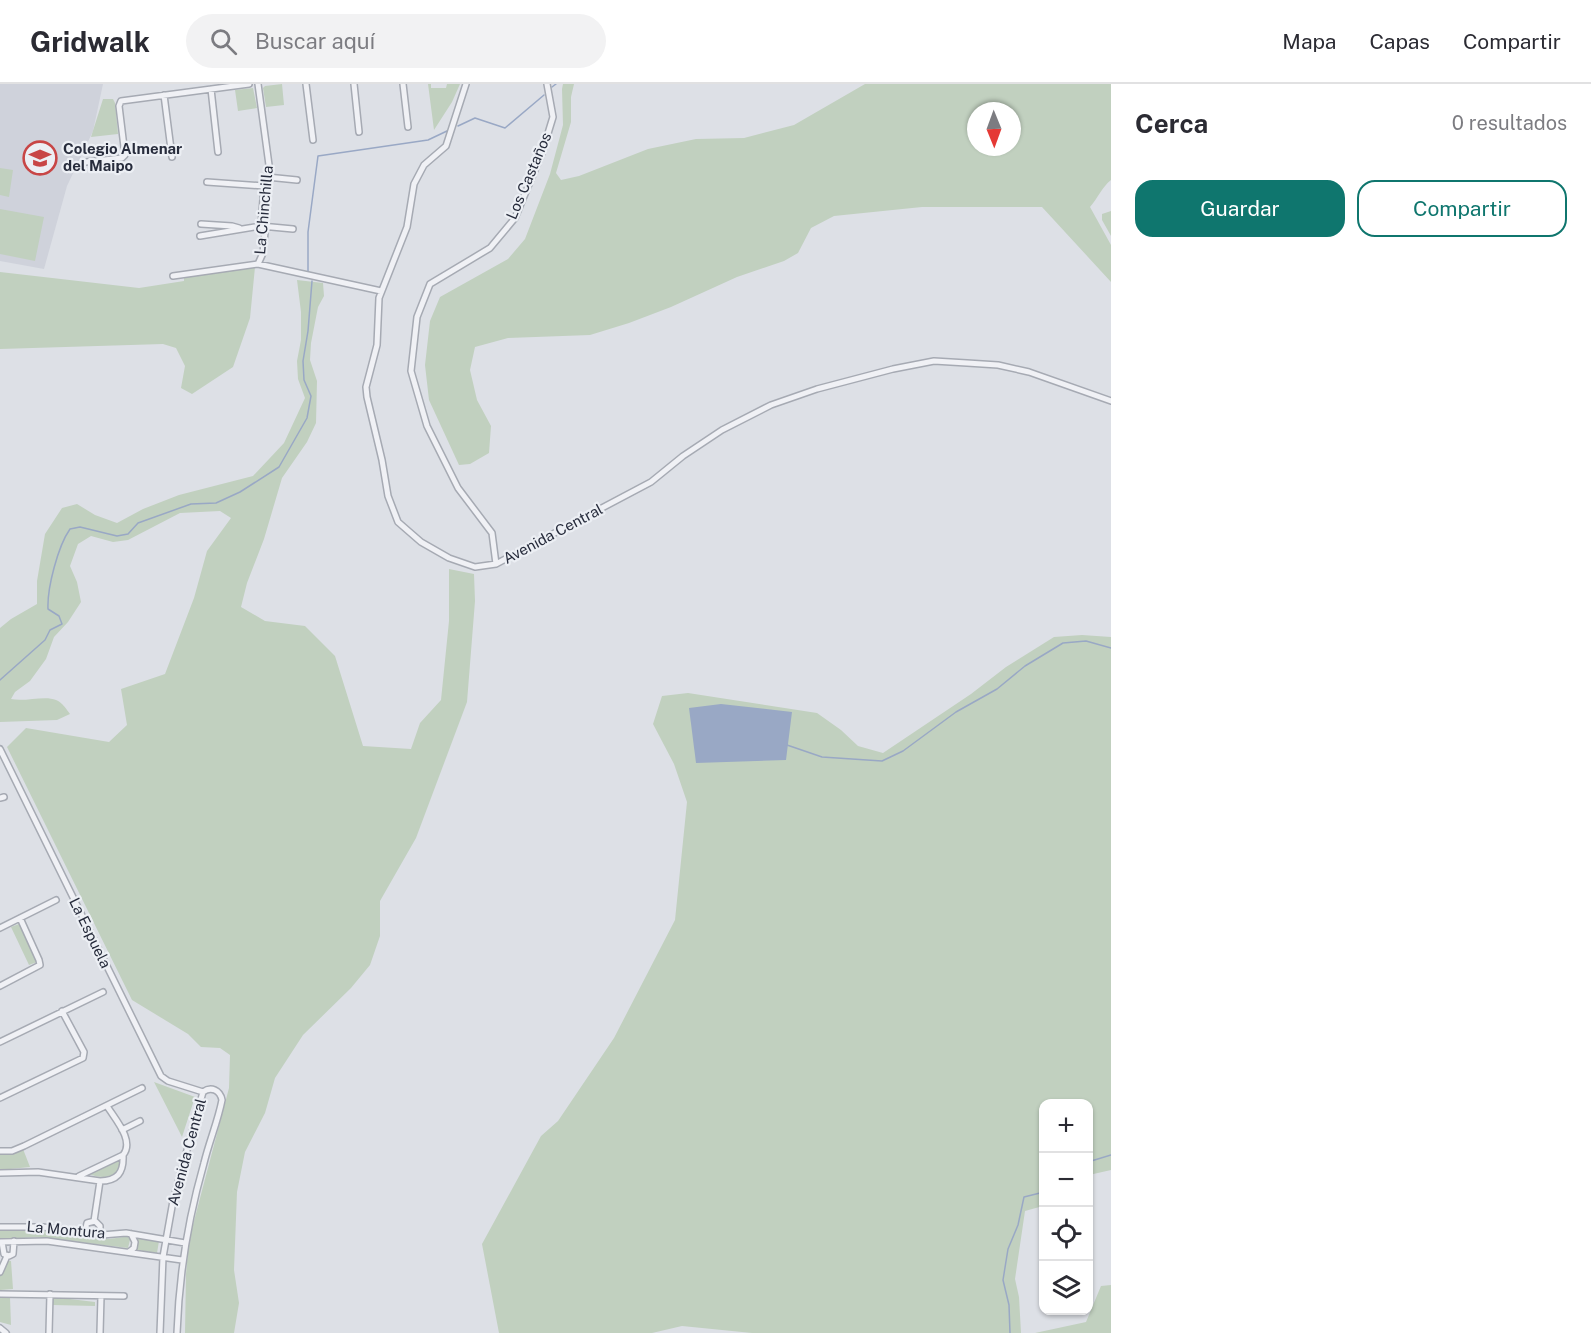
<!DOCTYPE html>
<html lang="es">
<meta charset="utf-8">
<style>
:root{--surface:#fff;--page:#f2f2f3;--text:#2b2b33;--muted:#7c7c81;--line:#e1e1e2;--accent:#0f766e}
body{margin:0;font-family:"Public Sans",sans-serif;background:var(--page);color:var(--text)}
.controls{position:absolute;right:18px;bottom:18px;display:grid;overflow:hidden;border-radius:12px;box-shadow:0 2px 4px #0004}
.controls button{width:54px;height:54px;display:grid;place-items:center;padding:0;border:0;border-bottom:2px solid var(--line);background:var(--surface);color:var(--text);font:30px sans-serif}
.compass{position:absolute;left:967px;top:18px;width:54px;height:54px;border-radius:50%;background:var(--surface);box-shadow:0 2px 4px #0004;rotate:179deg}
.list{margin:0;padding:0;list-style:none}
h2{display:flex;justify-content:space-between;align-items:center;height:78px;margin:0;padding:0 24px;font-size:26px}
h2 small{font-size:20px;font-weight:400;color:var(--muted)}
.actions{display:flex;gap:12px;padding:18px 24px}
.actions a{flex:1;padding:14px 0;border:2px solid var(--accent);border-radius:18px;text-align:center;font-size:21px;color:var(--accent)}
.actions .main{background:var(--accent);color:#fff}
.icon{flex:none;width:33px;height:33px;fill:none;stroke:currentColor;stroke-width:2;stroke-linecap:round;stroke-linejoin:round}
.map{position:relative;flex:none;width:1111px;height:1249px;overflow:hidden}
header{display:flex;align-items:center;gap:36px;box-sizing:border-box;height:84px;padding:0 30px;background:var(--surface);border-bottom:2px solid var(--line)}
header strong{font-size:28px}
nav{display:flex;gap:33px;margin-inline-start:auto;font-size:21px}
.search{width:420px;height:54px;background:var(--page);display:flex;align-items:center;gap:15px;box-sizing:border-box;padding:0 21px;border-radius:33px;color:var(--muted);font-size:22px}
main{display:flex}
aside{flex:1;background:var(--surface)}
.map>svg:first-child{display:block}
.built{fill:#cfd2db}
.green{fill:#c1d0bf;fill-rule:evenodd}
.water{fill:#99a8c5}
.lines{fill:none;stroke-linecap:round;stroke-linejoin:round}
.stream{stroke:#99a8c5;stroke-width:1.5}
.minor-casing{stroke:#a6aab3;stroke-width:8}
.minor{stroke:#f0f1f5;stroke-width:5}
.labels{text-anchor:middle;stroke-width:4.5;stroke-linejoin:round;paint-order:stroke}
.poi-label{font-size:15px;font-weight:bold;fill:#272c3c;stroke:#eceff4;text-anchor:start}
.street-label{font-size:15px;fill:#272c3c;stroke:#eceff4}
</style>
<header>
<strong>Gridwalk</strong>
<div class="search"><svg class="icon" aria-label="search" viewBox="0 0 24 24"><circle cx="10" cy="10" r="6"/><path d="M15 15l6 6"/></svg>Buscar aquí</div>
<nav><a>Mapa</a><a>Capas</a><a>Compartir</a></nav>
</header>
<main>
<div class="map">
<svg width="1111" height="1249" viewBox="0 0 1111 1249">
<rect width="100%" height="100%" fill="#dde0e6"/>
<!-- built -->
<path class="built" d="M0,0H103L93,47L67,102L44,185L0,177Z"/>
<!-- green -->
<path class="green" d="M282,0L284,21L266,23L263,4L265,2Z
M428,0H431V4H446L447,0H460L452,18L434,46Z
M563,0H574L571,13V38L556,89L561,96L579,92L648,65L696,55L744,54L794,41L865,0H1111V96C1102,103 1098,114 1090,123L1111,161V198L1042,123H922L834,132L811,144L798,169L784,177L737,193L671,223L629,239L590,251L508,254L475,263L470,286L477,316L491,342L489,369L470,380L459,381L429,316L425,281L430,237L440,213L508,175L525,155L550,90L563,41L562,5ZM976,27H1012V63H976Z
M253,4L257,24L238,27L235,6Z
M103,15H113L115,19L118,50L91,53Z
M0,84L13,86L9,113L0,111Z
M0,125L44,133L35,177L0,170Z
M1111,127V152L1102,136V130Z
M255,183L250,234L233,283L192,310L181,304L185,282L176,264L163,260L0,265V188L139,204L184,197V193Z
M297,196L323,199L324,212L318,223L311,259L310,276L317,297L316,339L307,358L282,394L264,455L247,499L241,523L265,537L305,542L335,572L363,662L411,665L420,639L441,616L449,537V485L474,490L475,517L467,618L416,754L380,817V852L370,881L351,904L303,951L275,994L265,1029L245,1068L237,1108L234,1186L239,1219L234,1249H185L186,1190L189,1156L229,1004L230,971L220,964L201,963L188,950L132,916L7,663L26,644L109,658L127,641L121,605L165,590L194,514L207,467L231,434L220,427L180,429L128,456L113,458L91,452L78,460L70,482L77,498L81,518L68,538L54,553L46,575L30,597L15,608L11,615C25,618 45,611 56,616C62,618 67,626 70,630L57,636L0,638V544L11,535L37,520V497L45,450L62,424L77,420L95,431L117,439L143,425L179,411L253,392L284,359L305,314L298,295L297,277L301,256V228Z
M1082,551L1111,553V1086L1089,1091L1088,1020H1044L1043,1122L1025,1127L1015,1195L1019,1213L1021,1249H752L682,1242L652,1249H499L482,1160L541,1052L558,1037L614,954L675,836L687,718L674,680L653,640L662,612L688,609L817,629L841,646L858,662L883,669L971,610L1006,583L1054,553Z
M19,840L37,878L29,881L11,843Z
M154,998L195,1013L182,1053L179,1047Z
M23,1065L30,1083L0,1086V1071Z
M120,1075C120,1094 104,1096 89,1090Z
M40,1145L109,1155L131,1152L128,1164L38,1153L0,1155V1146Z
M136,1153L159,1157L157,1169L136,1166L138,1159Z
M7,1177H11L13,1205L0,1206V1192Z
M1111,1201V1249H1035L1086,1238L1101,1202Z
M0,1213H10L11,1241L0,1238Z
M53,1213L95,1218V1222L53,1221Z"/>
<!-- water -->
<path class="water" d="M721,620L792,628L786,676L696,679L689,624Z"/>
<g class="lines">
<!-- stream -->
<path class="stream" d="M552,3L556,0
M458,42L475,34L505,44L544,11
M308,187V148L318,72L428,56L447,47
M0,596L45,556L50,546L62,540L59,532L48,525C47,504 58,462 70,445L80,443L117,452L128,450L138,439L191,420L216,419L240,408L279,383L307,334L311,312L304,296L303,277L308,247L312,197
M787,661L822,673L882,677L903,667L956,628L997,605L1025,582L1063,559L1086,557L1111,564
M1088,1078L1111,1071
M1010,1249L1009,1221L1003,1196L1008,1165L1018,1141L1024,1113L1040,1109L1044,1104"/>
<!-- minor casing -->
<g class="minor-casing">
<path id="minor" d="M306,0L313,56
M354,0L359,48
M403,0L408,43
M466,0L446,62L424,81L414,100L407,143L379,214L377,261L366,303L367,313L382,376L388,412L398,438L421,458L449,474L475,483L496,480L651,398L683,372L722,346L771,321L817,305L893,285L934,277L967,279L998,281L1029,288L1111,317
M211,5L218,68
M164,11L172,73
M86,78L122,74L125,71L119,22L121,17L249,0
M267,93L297,96
M207,98L264,102
M201,140L232,142L239,144
M200,152L261,142L293,145
M258,180L263,169L265,148L261,142L264,102L269,81L258,0
M173,192L258,180L381,207
M496,480L492,449L458,404L427,342L411,287L417,233L430,200L490,164L515,134L542,69L553,33L547,0
M0,665L161,992L168,997L203,1008
M0,714L4,713
M0,844L56,816
M0,902L40,881L39,876L20,834
M0,958L103,908
M0,1014L83,974L84,968L62,927
M122,1046L140,1037
M0,1067H12L24,1062L142,1004
M0,1089L38,1088L100,1097
M79,1092L123,1071
M94,1137L100,1097C117,1097 124,1089 123,1071C135,1057 115,1035 107,1022
M0,1143H43L102,1151L126,1149L185,1159
M85,1148L87,1139L95,1137L100,1142V1150
M0,1158L47,1157L182,1176
M2,1158L4,1170L9,1172L13,1170L14,1157
M129,1168L134,1164L135,1158L131,1150
M0,1188L7,1172
M0,1210L124,1212
M0,1244L6,1249
M49,1249L50,1210
M100,1249L101,1212
M160,1249L163,1173L173,1117L203,1008
M177,1249C179,1190 188,1135 204,1079C209,1058 218,1037 222,1016C220,1006 211,1002 203,1008"/>
</g>
<!-- minor -->
<use href="#minor" class="minor"/>
</g>
<!-- icons -->
<defs>
<g id="school-ring" transform="scale(1.725)"><circle r="9.5" fill="#eceff4" stroke="#c84646" stroke-width="1.5"/><path d="M0-5L7-2L0 1L-7-2ZM-4 1L0 2.5L4 1V4Q0 6-4 4Z" fill="#c84646"/></g>
</defs>
<g fill-rule="evenodd">
<use href="#school-ring" x="40" y="74"/>
</g>
<g class="labels">
<!-- poi labels -->
<g class="poi-label">
<text x="63" y="70">Colegio Almenar<tspan x="63" dy="17">del Maipo</tspan></text>
</g>
<!-- street labels -->
<g class="street-label">
<text transform="translate(529 92) rotate(-67)" y="5">Los Castaños</text>
<text transform="translate(264 126) rotate(-85)" y="5">La Chinchilla</text>
<text transform="translate(553 450) rotate(-28)" y="5">Avenida Central</text>
<text transform="translate(90 849) rotate(64)" y="5">La Espuela</text>
<text transform="translate(187 1068) rotate(-75)" y="5">Avenida Central</text>
<text transform="translate(66 1146) rotate(5)" y="5">La Montura</text>
</g>
</g>
</svg>
<div class="controls">
<button>+</button>
<button>−</button>
<button><svg class="icon" aria-label="locate" viewBox="0 0 24 24"><circle cx="12" cy="12" r="6"/><path d="M12 2v4M12 18v4M2 12h4M18 12h4"/></svg></button>
<button><svg class="icon" aria-label="layers" viewBox="0 0 24 24"><path d="M12 4l9 5-9 5-9-5zM3 14l9 5 9-5"/></svg></button>
</div>
<svg class="compass" viewBox="-18 -18 36 36"><path d="M0-13l5 13h-10z" fill="#e53935"/><path d="M0 13l5-13h-10z" fill="#7c7c81"/></svg>
</div>
<aside>
<h2>Cerca<small>0 resultados</small></h2>
<ul class="list">
</ul>
<div class="actions"><a class="main">Guardar</a><a>Compartir</a></div>
</aside>
</main>
